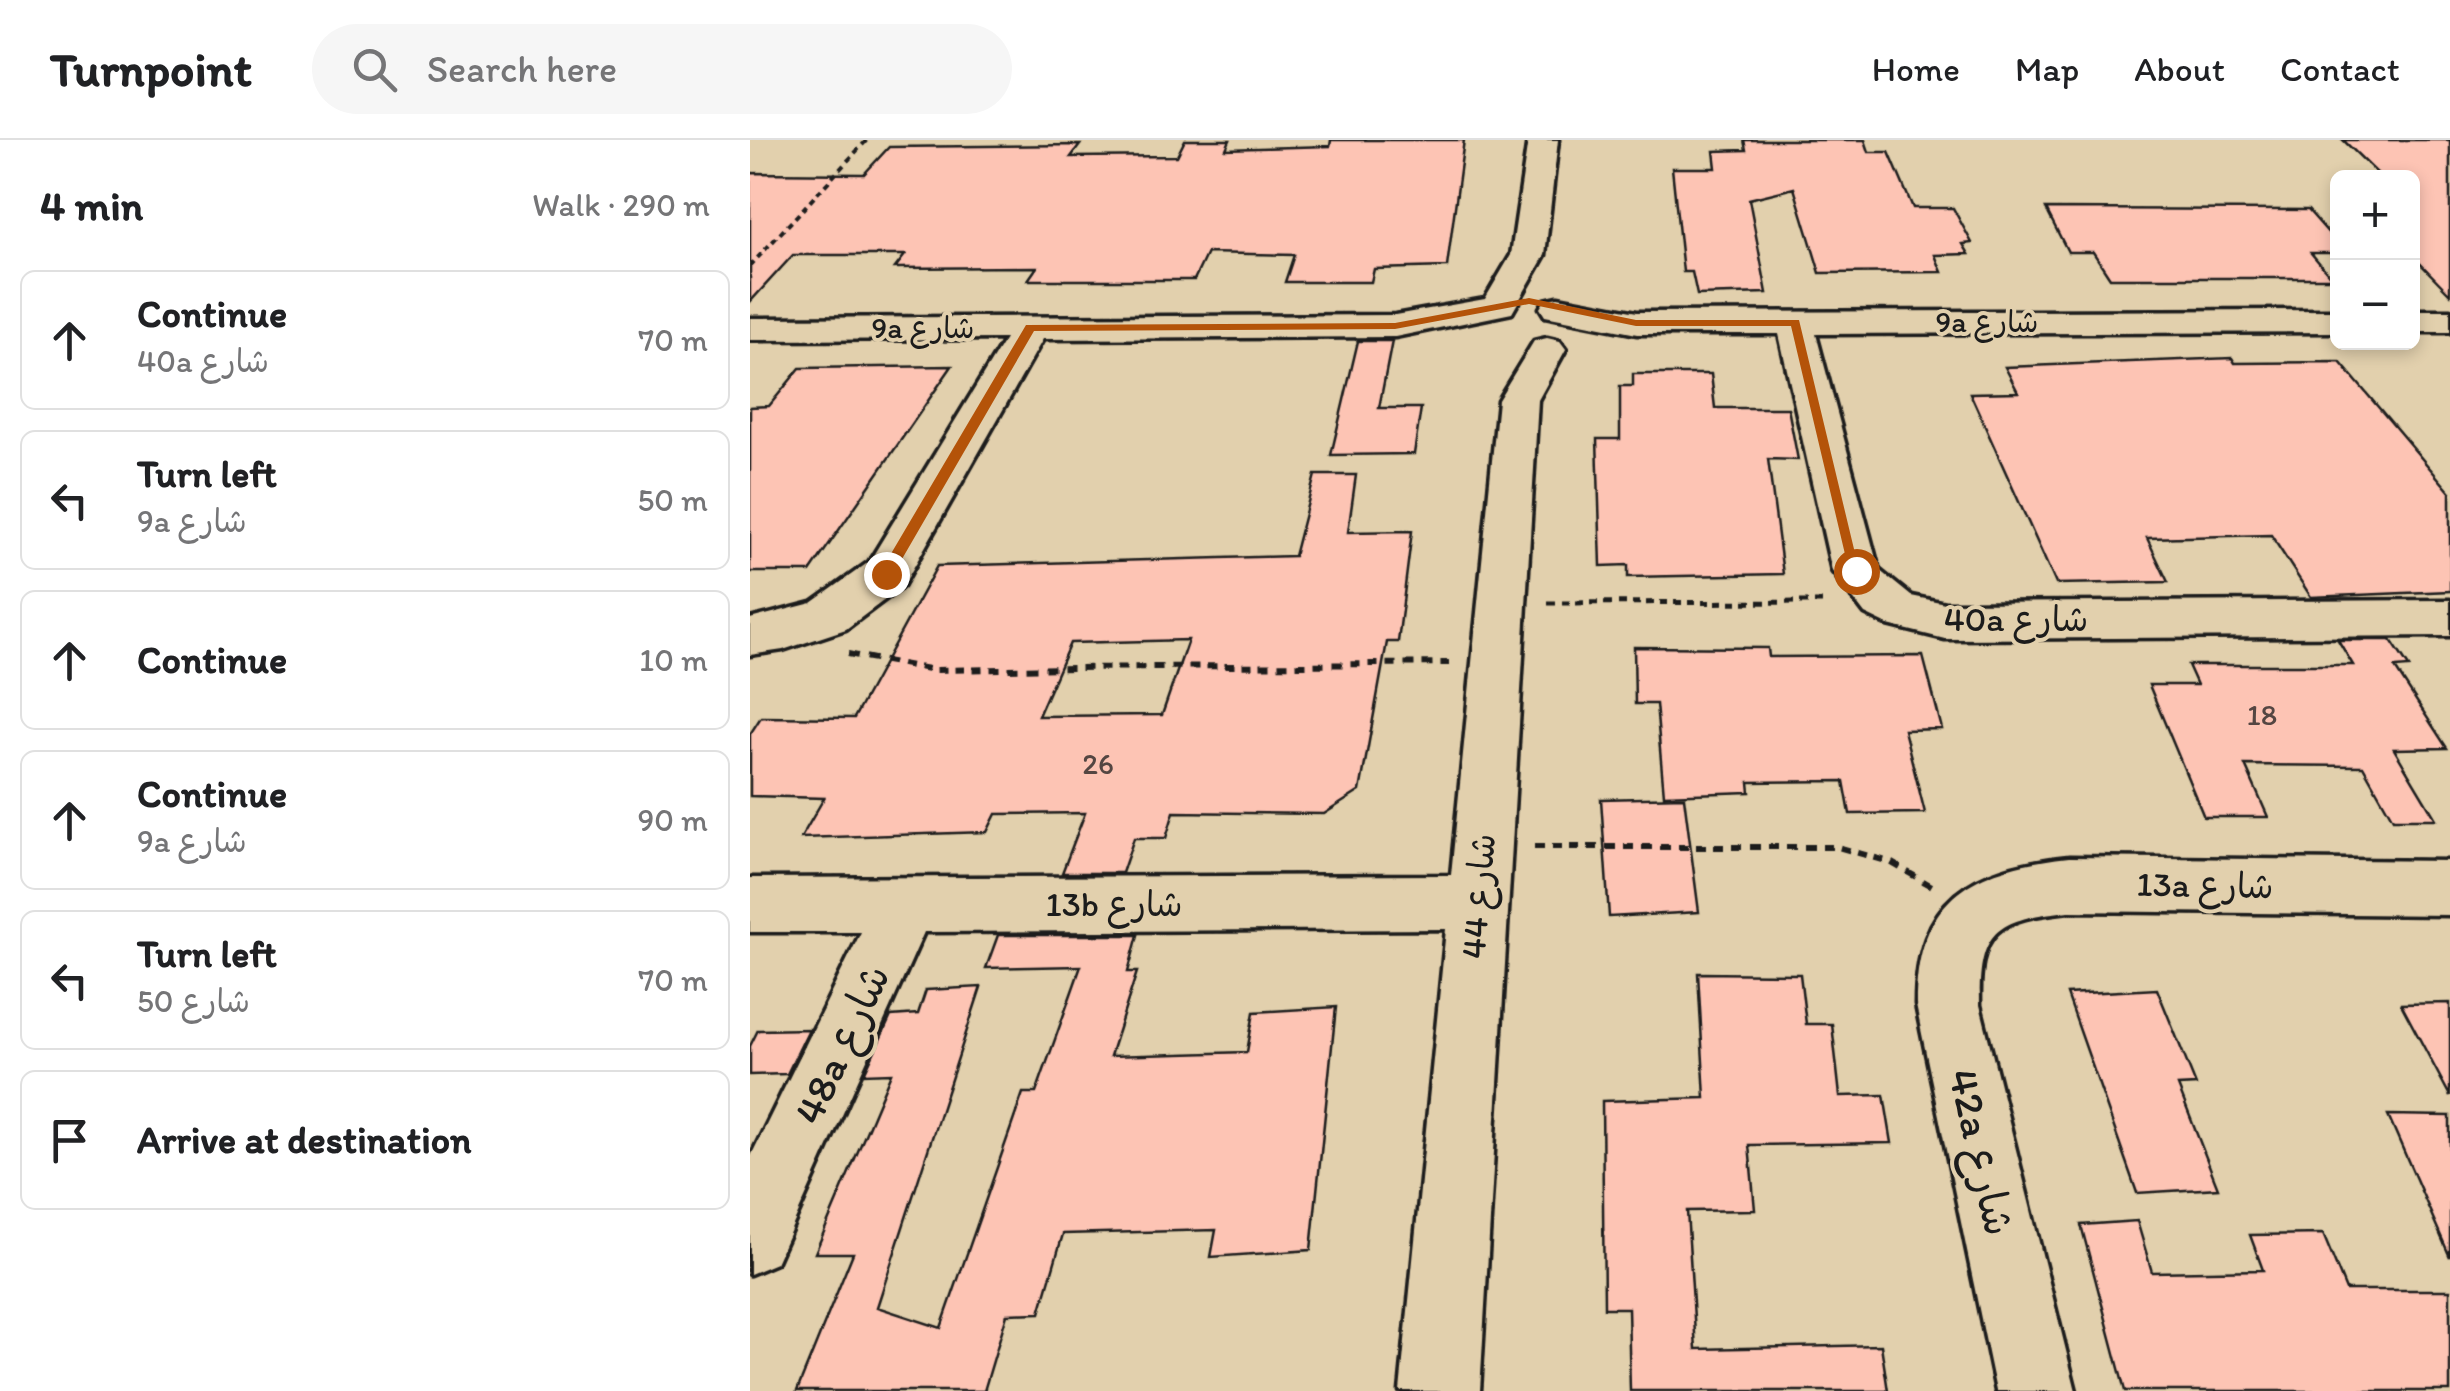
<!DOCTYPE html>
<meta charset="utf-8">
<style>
:root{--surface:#fff;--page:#f6f6f6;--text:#202124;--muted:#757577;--line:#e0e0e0}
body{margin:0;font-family:Itim,"Playpen Sans Arabic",sans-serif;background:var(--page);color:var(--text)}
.controls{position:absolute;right:30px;top:30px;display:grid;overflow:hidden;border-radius:15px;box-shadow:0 5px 15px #0003}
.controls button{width:90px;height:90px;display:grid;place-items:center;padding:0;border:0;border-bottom:2px solid var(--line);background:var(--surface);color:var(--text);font:50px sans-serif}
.stop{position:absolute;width:30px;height:30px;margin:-22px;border:8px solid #b45309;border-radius:50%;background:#fff}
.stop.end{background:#b45309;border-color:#fff;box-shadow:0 2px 10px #0008}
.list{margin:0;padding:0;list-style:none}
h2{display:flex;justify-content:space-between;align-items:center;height:130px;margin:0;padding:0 40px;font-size:42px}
h2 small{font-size:32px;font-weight:400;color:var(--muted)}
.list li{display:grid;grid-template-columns:65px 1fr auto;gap:30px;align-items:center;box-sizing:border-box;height:140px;margin:0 20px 20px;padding:0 20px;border:2px solid var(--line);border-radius:15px}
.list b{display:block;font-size:38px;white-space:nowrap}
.list p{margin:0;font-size:32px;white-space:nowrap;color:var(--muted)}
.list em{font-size:32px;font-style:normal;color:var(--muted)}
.icon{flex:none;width:55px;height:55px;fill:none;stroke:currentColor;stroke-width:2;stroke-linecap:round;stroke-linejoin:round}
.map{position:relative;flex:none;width:1700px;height:1251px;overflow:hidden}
header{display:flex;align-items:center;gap:60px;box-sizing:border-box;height:140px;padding:0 50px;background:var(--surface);border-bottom:2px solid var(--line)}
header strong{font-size:48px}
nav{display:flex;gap:55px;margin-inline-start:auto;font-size:35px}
.search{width:700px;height:90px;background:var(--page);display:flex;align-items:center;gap:25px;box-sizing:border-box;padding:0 35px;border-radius:55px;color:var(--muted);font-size:38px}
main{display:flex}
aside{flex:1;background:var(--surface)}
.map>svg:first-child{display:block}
.building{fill:#fdc4b4;stroke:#1c1c1c;stroke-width:2.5;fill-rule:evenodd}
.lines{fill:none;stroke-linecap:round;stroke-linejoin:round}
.minor-casing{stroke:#1c1c1c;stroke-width:7}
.path-far2{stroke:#1c1c1c;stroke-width:4;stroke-dasharray:6 5;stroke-linecap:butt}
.path-far1{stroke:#1c1c1c;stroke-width:5;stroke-dasharray:8 6;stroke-linecap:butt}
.path{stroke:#1c1c1c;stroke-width:6;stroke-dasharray:10 8;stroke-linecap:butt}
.minor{fill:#e2d0ad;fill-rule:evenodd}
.route{fill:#b45309}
.labels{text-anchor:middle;stroke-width:8;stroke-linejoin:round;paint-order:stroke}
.far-street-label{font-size:30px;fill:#1c1c1c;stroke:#e2d0ad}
.number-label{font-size:30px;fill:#544642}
.street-label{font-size:35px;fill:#1c1c1c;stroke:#e2d0ad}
.near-street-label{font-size:42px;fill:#1c1c1c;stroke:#e2d0ad}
</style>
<header>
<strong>Turnpoint</strong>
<div class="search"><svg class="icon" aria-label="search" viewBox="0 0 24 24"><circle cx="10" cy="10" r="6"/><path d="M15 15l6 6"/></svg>Search here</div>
<nav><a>Home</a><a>Map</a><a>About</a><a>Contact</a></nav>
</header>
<main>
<aside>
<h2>4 min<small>Walk · 290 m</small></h2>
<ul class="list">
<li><svg class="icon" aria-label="ahead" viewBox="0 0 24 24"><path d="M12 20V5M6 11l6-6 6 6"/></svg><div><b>Continue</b><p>40a شارع</p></div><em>70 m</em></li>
<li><svg class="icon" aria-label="left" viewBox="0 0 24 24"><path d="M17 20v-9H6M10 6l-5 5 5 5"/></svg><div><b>Turn left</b><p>9a شارع</p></div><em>50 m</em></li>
<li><svg class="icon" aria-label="ahead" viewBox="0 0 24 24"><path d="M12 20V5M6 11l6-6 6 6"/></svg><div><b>Continue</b></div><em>10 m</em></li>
<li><svg class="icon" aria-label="ahead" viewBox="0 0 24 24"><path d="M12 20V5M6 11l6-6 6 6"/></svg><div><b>Continue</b><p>9a شارع</p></div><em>90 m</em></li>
<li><svg class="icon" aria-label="left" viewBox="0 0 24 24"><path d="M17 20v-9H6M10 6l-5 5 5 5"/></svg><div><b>Turn left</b><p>شارع 50</p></div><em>70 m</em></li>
<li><svg class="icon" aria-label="arrive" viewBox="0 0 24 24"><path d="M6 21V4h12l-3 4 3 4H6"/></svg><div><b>Arrive at destination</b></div></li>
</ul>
</aside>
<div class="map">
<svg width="1700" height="1251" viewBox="0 0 1700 1251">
<rect width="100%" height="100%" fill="#e2d0ad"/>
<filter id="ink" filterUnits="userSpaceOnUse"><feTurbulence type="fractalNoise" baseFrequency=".01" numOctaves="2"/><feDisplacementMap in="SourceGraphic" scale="20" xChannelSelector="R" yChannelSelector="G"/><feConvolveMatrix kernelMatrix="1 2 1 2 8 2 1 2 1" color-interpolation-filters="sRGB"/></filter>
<g filter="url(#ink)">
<!-- building -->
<path class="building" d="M435,0H480L476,9L580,6L581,0H714L697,127L624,129L621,142H535L544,115L457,113L444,140H278L287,127L145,128L155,115H43L0,162V33L114,34L139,7L330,5L321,17L427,16Z
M994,0H1115L1119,12H1139L1163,68H1203L1222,103L1213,104L1219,114L1185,115L1192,132L1070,133L1044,48L999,59L1017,153L947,155L942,132H933L922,28H966L964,11L996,10Z
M1593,0H1700V154L1662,115V38H1632Z
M1296,69L1558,70L1588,104V113H1561L1582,138H1360L1343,112H1318Z
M608,201H642L629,268H671L664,314L581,315Z
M1482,218L1485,223L1590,222L1700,352V451L1561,457L1521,395L1397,398L1418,442L1306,444L1220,253L1268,252L1255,227Z
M202,226L60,432H0V267L19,266L50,228Z
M883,234H961L965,268H1038L1048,320L1018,319L1033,434L878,437V425L851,426L847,299H870V246H883Z
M565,335H606L598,392L662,391L648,502H637L610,651L574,674L424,672L416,698H384L372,733H312L335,673L246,674L237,692L51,698L74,658L0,656V594L11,577L104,578L187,426L544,416ZM438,500L412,575L288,576L320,503Z
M1588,500H1641L1659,527L1645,528L1697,608L1644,609L1686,679H1643L1613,626L1495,625L1518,677H1454L1399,545H1447L1438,525H1603Z
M884,507L1018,508L1019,517L1173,516L1192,589L1154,590L1175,673L1100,674L1094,641L999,642L1000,652L914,655L906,564H885Z
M934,657L949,772L859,777L851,659Z
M248,795H388L378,832H387L360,916L497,912L504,872L586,867L561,1110L461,1117L466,1090L313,1094L290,1173L257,1174L234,1251H47L103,1113H65L141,933L114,934L141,876L168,874L176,850L231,847L127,1167L191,1188L273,953H286L331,826L236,828Z
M948,833L1050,834L1056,884H1082L1090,956L1134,955L1142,1003L999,1005L1005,1070L937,1071L946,1209L1131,1205L1138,1251H880L878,1168H854L852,961L955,958Z
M1407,849L1446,945L1428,946L1468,1048L1387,1053L1317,854Z
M1700,863V956L1651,864Z
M59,889L37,934L0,935V906L8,890Z
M1638,975L1700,976V1117Z
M1387,1081L1402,1132L1513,1130L1500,1095L1573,1094L1596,1150H1700V1251H1375L1331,1085Z"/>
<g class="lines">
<!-- minor casing -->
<g class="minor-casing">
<path id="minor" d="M778,0H808L795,115L762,173L645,197L293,199L153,446L96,489L33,510L0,515V479L62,463L119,422L255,199L0,200V178L645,175L735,159L761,115Z
M808,157L887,172L1588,170V192L1066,194L1129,430L1161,456L1195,463L1700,460V496L1195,499L1138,485L1115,474L1082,431L1029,194H887L795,176L790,168L795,160Z
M1662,170H1700V192H1662Z
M797,198L810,201L816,209L788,260L730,1251H650L696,789L174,792L26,1123L0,1134V1018L111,792H0V738L701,735L748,260L784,201Z
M1319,717L1700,721V775L1319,771C1247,779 1228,789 1230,865L1326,1251H1246L1166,865C1166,758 1220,728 1319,717Z"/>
</g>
<!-- path-far2 -->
<path class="path-far2" d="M0,126L117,0"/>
<!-- path-far1 -->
<path class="path-far1" d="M798,463L1076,462"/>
<!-- path -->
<path class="path" d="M98,514L184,530L699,523
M784,707H1088L1140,722L1182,746"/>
<!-- minor -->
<use href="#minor" class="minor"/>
</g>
</g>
<!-- route -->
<path class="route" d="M779,158L886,180H1049L1110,434L1099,431L1041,186H886L779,164L645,189L284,191L141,438L129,434L276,185L645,183Z"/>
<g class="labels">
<!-- far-street labels -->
<g class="far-street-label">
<text x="1237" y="192">9a شارع</text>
<text x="173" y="198">9a شارع</text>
</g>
<!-- number labels -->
<g class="number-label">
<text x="1512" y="585">18</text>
<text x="348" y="634">26</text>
</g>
<!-- street labels -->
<g class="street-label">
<text x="1266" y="491">40a شارع</text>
<text transform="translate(1455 745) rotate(1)" y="12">13a شارع</text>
<text transform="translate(728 756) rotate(-85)" y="12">شارع 44</text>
<text x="364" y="776">13b شارع</text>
</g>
<!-- near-street labels -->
<g class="near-street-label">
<text transform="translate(91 904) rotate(-65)" y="15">48a شارع</text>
<text transform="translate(1232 1012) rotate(77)" y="15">42a شارع</text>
</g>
</g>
</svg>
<div class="controls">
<button>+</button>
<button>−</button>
</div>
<div class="stop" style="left:1106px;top:431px"></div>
<div class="stop end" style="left:136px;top:434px"></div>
</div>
</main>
